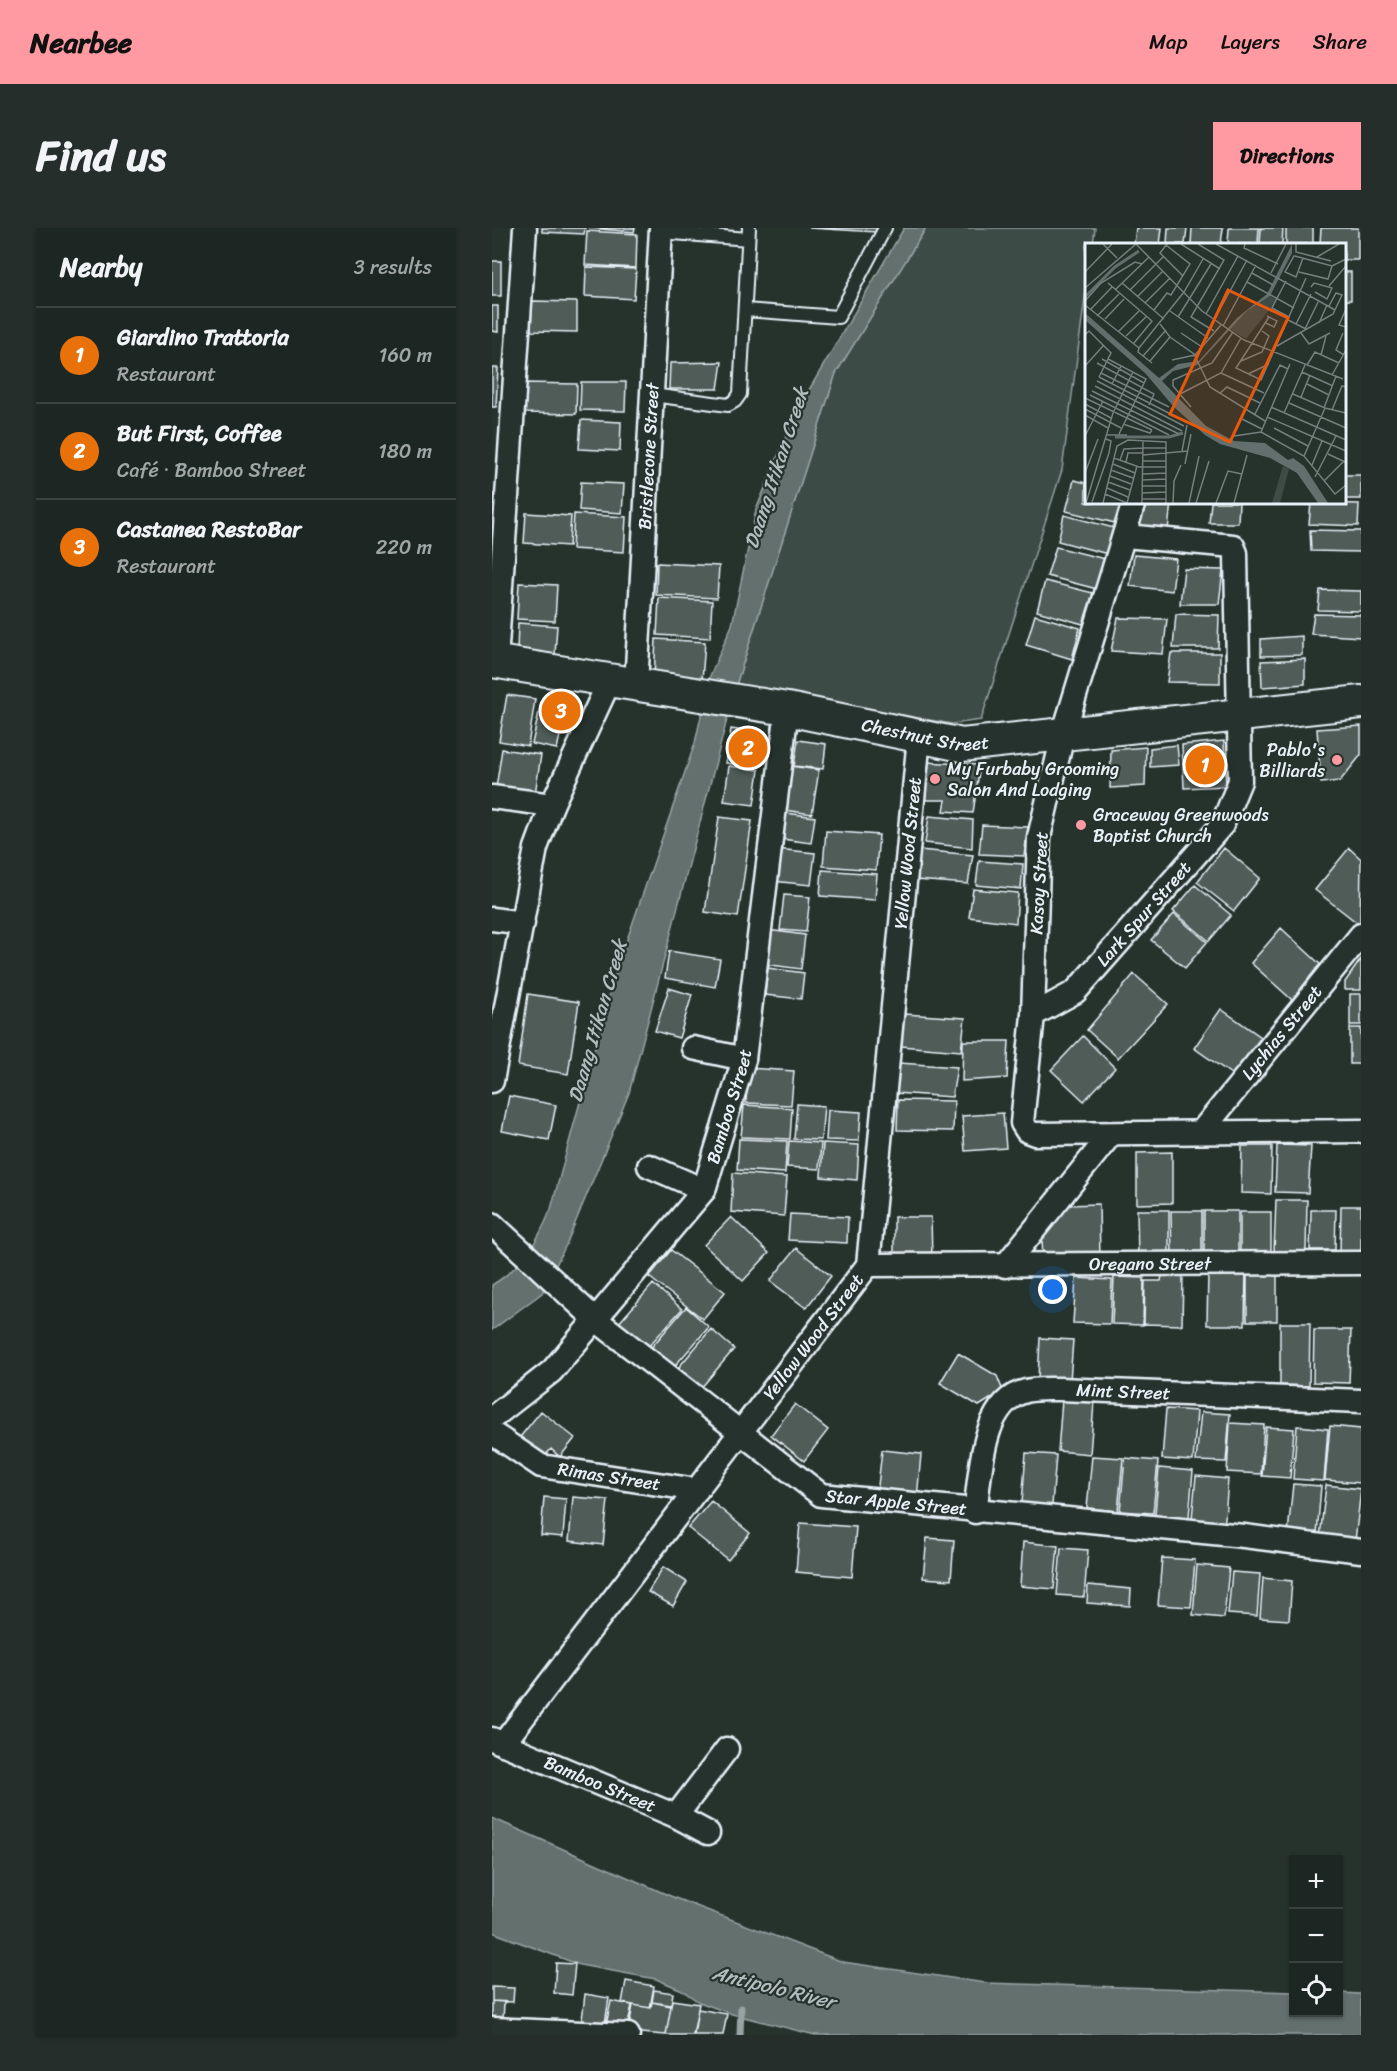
<!DOCTYPE html>
<meta charset="utf-8">
<style>
:root{--surface:#1c2622;--page:#252e2a;--text:#f1f3f6;--muted:#a0a5a5;--line:#3a4340;--accent:#ff9aa2}
body{margin:0;font-family:Sriracha,sans-serif;background:var(--page);color:var(--text)}
.controls{position:absolute;right:18px;bottom:18px;display:grid;overflow:hidden;border-radius:0px;box-shadow:0 2px 4px #0004}
.controls button{width:54px;height:54px;display:grid;place-items:center;padding:0;border:0;border-bottom:2px solid var(--line);background:var(--surface);color:var(--text);font:30px sans-serif}
.you{position:absolute;left:561px;top:1062px;width:21px;height:21px;margin:-15px;border:4px solid #fff;border-radius:50%;background:#1a73e8;box-shadow:0 0 0 9px #1a73e833}
.badge{display:grid;place-items:center;width:39px;height:39px;border-radius:50%;background:var(--accent);color:#fff;font-size:20px;font-weight:700}
.pin{position:absolute;translate:-50% -50%;border:3px solid #fff;box-shadow:0 2px 6px #0006}
.list{margin:0;padding:0;list-style:none}
h2{display:flex;justify-content:space-between;align-items:center;height:78px;margin:0;padding:0 24px;font-size:26px}
h2 small{font-size:20px;font-weight:400;color:var(--muted)}
.list li{display:grid;grid-template-columns:39px 1fr auto;gap:18px;align-items:center;box-sizing:border-box;height:96px;padding:0 24px;border-top:2px solid var(--line)}
.list b{display:block;font-size:22px;white-space:nowrap}
.list p{margin:0;font-size:20px;white-space:nowrap;color:var(--muted)}
.list em{font-size:20px;font-style:normal;color:var(--muted)}
.icon{flex:none;width:33px;height:33px;fill:none;stroke:currentColor;stroke-width:2;stroke-linecap:round;stroke-linejoin:round}
.map{position:relative;flex:none;width:869px;height:1807px;overflow:hidden;border-radius:0px}
header{display:flex;align-items:center;gap:36px;box-sizing:border-box;height:84px;padding:0 30px;background:var(--accent);color:#111}
header strong{font-size:28px}
nav{display:flex;gap:33px;margin-inline-start:auto;font-size:21px}
.intro{display:flex;align-items:center;justify-content:space-between;box-sizing:border-box;height:144px;padding:0 36px}
h1{margin:0;font-size:42px}
.button{padding:15px 27px;border-radius:0px;background:var(--accent);color:#111;font-size:21px;font-weight:700}
main{display:flex;gap:36px;padding:0 36px}
aside{flex:1;background:var(--surface);border-radius:0px;box-shadow:0 2px 4px #0004}
.map>svg:first-child{display:block}
.green{fill:#3e4b47;stroke:#939ea0;stroke-width:1.5}
.water{fill:#636f6d;stroke:#98a3a5;stroke-width:1.5}
.lines{fill:none;stroke-linecap:round;stroke-linejoin:round}
.stream{stroke:#98a3a5;stroke-width:7}
.building{fill:#505c59;stroke:#e8f1f8;stroke-width:1.5}
.lane-casing{stroke:#e8f1f8;stroke-width:16}
.street-casing{stroke:#e8f1f8;stroke-width:27}
.secondary-casing{stroke:#e8f1f8;stroke-width:36}
.lane{stroke:#26332d;stroke-width:12}
.street{stroke:#26332d;stroke-width:22}
.secondary{stroke:#26332d;stroke-width:32}
.poi-dot{fill:#ff9aa2;stroke:#26332d;stroke-width:2}
.labels{text-anchor:middle;stroke-width:4.5;stroke-linejoin:round;paint-order:stroke}
.street-label{font-size:18px;fill:#e8f1f8;stroke:#26332d}
.poi-label{font-size:18px;fill:#e8f1f8;stroke:#26332d;text-anchor:start}
.water-label{font-size:20px;font-style:italic;fill:#b3bdc0;stroke:#26332d}
.inset-river{fill:none;stroke:#636f6d;stroke-width:3}
.inset-road{fill:none;stroke:#747f7e;stroke-width:1.5}
.view{fill:#e8590c;fill-opacity:0.15;stroke:#e8590c;stroke-width:3}
.inset-edge{fill:none;stroke:#e8f1f8;stroke-width:3}
</style>
<header>
<strong>Nearbee</strong>
<nav><a>Map</a><a>Layers</a><a>Share</a></nav>
</header>
<div class="intro"><h1>Find us</h1><a class="button">Directions</a></div>
<main>
<aside>
<h2>Nearby<small>3 results</small></h2>
<ul class="list">
<li><span class="badge" style="background:#e8710a">1</span><div><b>Giardino Trattoria</b><p>Restaurant</p></div><em>160 m</em></li>
<li><span class="badge" style="background:#e8710a">2</span><div><b>But First, Coffee</b><p>Café · Bamboo Street</p></div><em>180 m</em></li>
<li><span class="badge" style="background:#e8710a">3</span><div><b>Castanea RestoBar</b><p>Restaurant</p></div><em>220 m</em></li>
</ul>
</aside>
<div class="map">
<svg width="869" height="1807" viewBox="0 0 869 1807">
<rect width="100%" height="100%" fill="#26332d"/>
<filter id="ink" filterUnits="userSpaceOnUse"><feTurbulence type="fractalNoise" baseFrequency=".0167" numOctaves="2"/><feDisplacementMap in="SourceGraphic" scale="12" xChannelSelector="R" yChannelSelector="G"/><feConvolveMatrix kernelMatrix="1 2 1 2 8 2 1 2 1" color-interpolation-filters="sRGB"/></filter>
<g filter="url(#ink)">
<!-- green -->
<path class="green" d="M434,0H603L601,16H594V62L570,242L489,492L460,496L244,457L344,145Z"/>
<!-- water -->
<path class="water" d="M412,0H434L344,145L244,457L137,865L74,1017L50,1065L0,1102V1057C32,1037 45,1015 59,981L121,752L203,515L218,448L240,397L264,282L304,184Z
M0,1590L183,1670L351,1734L493,1755L801,1764L802,1784H846L847,1765L869,1766V1807H323L240,1786L207,1774L188,1761L164,1751L88,1737L0,1704Z"/>
<g class="lines">
<!-- stream -->
<path class="stream" d="M248,1807L249,1780"/>
</g>
<!-- building -->
<path class="building" d="M50,0H93L92,6L50,4Z
M97,0H143L142,4Z
M317,0H385V4Z
M644,0H670L668,16H642Z
M676,0H695L693,16H675Z
M700,0H731L729,16H699Z
M737,0H767L766,16H736Z
M769,0H791L790,16H768Z
M794,0H821V16H794Z
M829,0H866V32H852V16H828Z
M95,3L145,6L144,40L93,37Z
M0,33H9V68H0Z
M94,39L144,41L142,71L93,68Z
M852,44H859V72H852Z
M40,73L85,74V104L39,103Z
M0,78H6V104L0,103Z
M230,134L226,161H177L178,135Z
M0,140H6L4,179H0Z
M89,154H134L133,183L88,182Z
M32,155L85,156L84,186L31,185Z
M89,192L129,194L128,223L87,221Z
M852,247H869V271H852Z
M582,252L594,255V274H633L627,296L574,283Z
M89,254L132,256L130,285L87,282Z
M651,274H679L676,302L648,298Z
M719,274H747L746,295H717Z
M819,275L867,276L866,298L817,296Z
M34,285L79,288L77,318L32,315Z
M82,286L134,289L132,324L80,321Z
M572,287L622,300L616,326L566,313Z
M818,302L869,303V324L819,323Z
M564,319L613,331L605,361L555,348Z
M642,327L684,331L680,363L638,358Z
M165,335L227,338L225,370L164,367Z
M692,341L731,342L727,376H688Z
M553,353L601,365L591,396L545,383Z
M27,355L65,357L63,393L25,391Z
M828,362L869,363V383L826,382Z
M167,370L220,373L218,410L165,407Z
M684,386L727,387L726,420H681Z
M822,386L869,387V409L819,406Z
M543,387L588,400L580,431L534,417Z
M626,390L675,391L671,426L619,423Z
M26,395L65,398L63,426L25,424Z
M810,408V427L769,428V411Z
M164,411L213,414L210,452L162,449Z
M679,425H728V455L675,454Z
M813,431V456L770,459L769,433Z
M15,467L43,471L36,518L7,513Z
M49,475L74,480L65,521L40,516Z
M869,498V527L848,553L829,555L825,501Z
M239,501L272,506L267,539L234,535Z
M306,512L334,516L331,541L302,538Z
M732,513L734,558L692,560L690,517Z
M685,517L687,537L658,539V520Z
M654,519L653,558L618,560L619,522Z
M10,521L49,527L43,566L4,560Z
M433,534L488,537L481,585L452,583L454,572H431Z
M237,538L267,542L262,577L232,573Z
M298,538L327,542L320,586L292,582Z
M294,585L323,589L319,615L290,611Z
M437,588L481,592L480,620L433,615Z
M227,589L260,593L246,689L213,684Z
M490,597L536,599L532,628L487,626Z
M334,603L387,607L384,642L331,638Z
M732,620L768,650L742,683L705,654Z
M857,620L869,631L868,697L823,662Z
M284,621L323,625L319,657L280,653Z
M427,622L481,627L476,656L424,652Z
M487,633L531,636L529,661L484,657Z
M330,642L385,646L383,672L328,668Z
M703,657L739,687L717,713L681,683Z
M481,661L526,665L524,695L477,689Z
M292,667L318,669L314,704L288,702Z
M682,686L715,714L693,740L659,712Z
M789,700L828,736L800,772L759,735Z
M275,702L313,707L309,741L272,736Z
M177,723L228,731L223,759L173,750Z
M869,731V762H853V754Z
M276,740L312,745L309,771L273,767Z
M642,746L676,776L626,830L595,802Z
M177,760L200,767L187,810L163,803Z
M36,766L87,774L76,846L26,838Z
M858,766H869V797H858Z
M729,781L769,809L742,848L702,820Z
M412,786L473,790L469,823L409,818Z
M858,800H869V836H858Z
M591,808L623,840L592,873L559,842Z
M471,813H517L515,850L470,853Z
M407,835L465,839L460,869L403,865Z
M256,840L302,843L299,877L254,875Z
M17,868L64,877L57,912L10,903Z
M406,872L462,873L461,903L405,902Z
M305,876L332,878L329,912L302,911Z
M252,877L300,880L298,911L249,909Z
M336,882L369,884L367,913L334,912Z
M511,885L514,920L473,923L470,888Z
M247,911L295,913L293,945L245,942Z
M297,913L329,915L327,941L295,939Z
M331,915L367,917L365,952L329,949Z
M785,917L819,918L816,965L783,964Z
M750,918H780L779,966L749,965Z
M680,924V975L645,976V925Z
M241,945L295,949L292,988L239,984Z
M784,972H815L814,1024H782Z
M607,976L608,1032H551L550,1010L575,977Z
M849,978H869V1025H848Z
M645,982H677V1032H646Z
M819,982H844L843,1022H818Z
M679,983H710V1033H680Z
M712,983H746V1032H712Z
M748,984H779V1032H748Z
M298,986L356,989L355,1015L296,1012Z
M239,989L277,1025L251,1053L212,1017Z
M402,989H439L440,1030H402Z
M304,1020L339,1048L314,1080L278,1053Z
M179,1022L233,1064L211,1091L157,1049Z
M754,1040L753,1097H715L716,1044Z
M755,1042L785,1043V1093H755Z
M670,1047H691L690,1097L652,1096L653,1053H669Z
M622,1049L652,1050L651,1097L620,1096Z
M584,1050L620,1052L618,1096L581,1095Z
M161,1056L190,1081L155,1120L126,1096Z
M194,1079L217,1099L180,1141L157,1122Z
M788,1095H818L817,1158L788,1157Z
M219,1101L242,1121L209,1160L186,1140Z
M822,1102H859L857,1155L821,1154Z
M548,1110L581,1112L578,1153L546,1151Z
M466,1125L505,1148L511,1163L487,1178L448,1155Z
M570,1172L602,1175L598,1226L566,1223Z
M303,1176L336,1202L312,1233L279,1207Z
M674,1181L705,1183L701,1233L670,1231Z
M49,1183L83,1210L68,1229L59,1221L52,1229L24,1214Z
M709,1184L738,1186L734,1234L704,1233Z
M738,1195L772,1197L769,1246L735,1244Z
M805,1198L836,1201L832,1253L801,1251Z
M838,1198L869,1201V1255L833,1252Z
M774,1199L802,1201L798,1250L770,1248Z
M390,1222L429,1226L425,1271L385,1267Z
M534,1225L564,1227L560,1277L530,1275Z
M600,1228L631,1230L626,1283L595,1280Z
M633,1230L666,1233L661,1285L628,1283Z
M667,1240L701,1243L696,1300L662,1297Z
M704,1248L736,1251L732,1303L699,1301Z
M801,1256L829,1258L825,1307L796,1305Z
M834,1257L869,1261L863,1313L828,1309Z
M52,1269L74,1271L71,1309L49,1307Z
M81,1269L116,1272L111,1317L77,1313Z
M219,1273L258,1305L236,1332L196,1300Z
M308,1295L364,1299L360,1349L304,1344Z
M435,1310L462,1312L459,1352L431,1350Z
M531,1314L566,1318L562,1361L528,1358Z
M569,1320L596,1322L592,1369L565,1367Z
M670,1330L703,1332L699,1379L666,1377Z
M705,1337L737,1340L732,1390L701,1387Z
M171,1339L195,1354L181,1378L156,1364Z
M740,1344L768,1346L765,1388L736,1386Z
M771,1350L800,1353L797,1392L768,1390Z
M596,1357L639,1361L638,1378L595,1375Z
M64,1735L83,1736L80,1767L62,1765Z
M134,1753L162,1758L158,1780L130,1775Z
M0,1759L22,1760L21,1774L0,1773Z
M162,1762L181,1765L179,1777L160,1774Z
M93,1766L117,1770L113,1795L90,1792Z
M180,1772L207,1776L201,1807H174Z
M0,1773L12,1774L11,1793L0,1792Z
M119,1773L140,1777L135,1801L114,1797Z
M160,1774L179,1778L174,1807L136,1804L141,1777L159,1780Z
M206,1781L235,1786L231,1807H202Z"/>
<g class="lines">
<!-- lane casing -->
<g class="lane-casing">
<path id="lane" d="M169,4L256,11
M253,82L346,89L393,0
M160,167L236,177L243,173L248,166L257,0"/>
</g>
<!-- street casing -->
<g class="street-casing">
<g id="street">
<path d="M642,274L571,507L547,609L541,787L530,895L535,903L543,906L869,903"/>
<path d="M4,433L33,0"/>
<path id="s1" d="M144,458L169,0"/>
<path d="M0,569L60,577"/>
<path d="M0,691L31,695"/>
<path id="s2" d="M541,787L583,764L730,597L748,553L744,325L741,318L633,308"/>
<path d="M201,820L252,831"/>
<path d="M0,853L44,620L60,577L117,454"/>
<path id="s3" d="M709,904L869,707"/>
<path d="M157,938L212,962"/>
<path id="s4" d="M0,996L103,1091L329,1267L752,1308L869,1323"/>
<path id="s5" d="M376,1037L869,1035"/>
<path d="M513,1038L619,906"/>
<path id="s6" d="M0,1190L60,1143L212,962L252,831L295,481"/>
<path id="s7" d="M0,1205L49,1238L205,1262"/>
<path id="s8" d="M483,1284C489,1246 489,1173 534,1163C544,1160 557,1161 567,1161L869,1173"/>
<path id="s9" d="M0,1511L184,1588L216,1605"/>
<path id="s10" d="M11,1516L376,1037L427,509"/>
<path d="M184,1588L235,1521"/>
<path d="M0,1801L136,1807"/>
</g>
</g>
<!-- secondary casing -->
<g class="secondary-casing">
<g id="secondary">
<path id="s11" d="M0,433L295,481L470,517L869,474"/>
</g>
</g>
<!-- lane -->
<use href="#lane" class="lane"/>
<!-- street -->
<use href="#street" class="street"/>
<!-- secondary -->
<use href="#secondary" class="secondary"/>
</g>
</g>
<!-- markers -->
<g class="poi-dot">
<circle cx="845" cy="532" r="6"/>
<circle cx="443" cy="551" r="6"/>
<circle cx="589" cy="597" r="6"/>
</g>
<g class="labels">
<!-- street labels -->
<g class="street-label">
<text dy="6" stroke="none"><textPath href="#s1" startOffset="230">Bristlecone Street</textPath></text>
<text dy="6" stroke="none"><textPath href="#s11" startOffset="440">Chestnut Street</textPath></text>
<text dy="6" stroke="none"><textPath href="#s10" startOffset="1016">Yellow Wood Street</textPath></text>
<text transform="translate(547 655) rotate(-87)" y="6">Kasoy Street</text>
<text dy="6" stroke="none"><textPath href="#s2" startOffset="152">Lark Spur Street</textPath></text>
<text dy="6" stroke="none"><textPath href="#s3" startOffset="128">Lychias Street</textPath></text>
<text dy="6" stroke="none"><textPath href="#s6" startOffset="400">Bamboo Street</textPath></text>
<text dy="6" stroke="none"><textPath href="#s5" startOffset="282">Oregano Street</textPath></text>
<text dy="6" stroke="none"><textPath href="#s10" startOffset="512">Yellow Wood Street</textPath></text>
<text dy="6" stroke="none"><textPath href="#s8" startOffset="237">Mint Street</textPath></text>
<text dy="6" stroke="none"><textPath href="#s7" startOffset="128">Rimas Street</textPath></text>
<text dy="6" stroke="none"><textPath href="#s4" startOffset="502">Star Apple Street</textPath></text>
<text dy="6" stroke="none"><textPath href="#s9" startOffset="117">Bamboo Street</textPath></text>
</g>
<!-- poi labels -->
<g class="poi-label">
<text x="833" y="528" text-anchor="end">Pablo's<tspan x="833" dy="21">Billiards</tspan></text>
<text x="455" y="547">My Furbaby Grooming<tspan x="455" dy="21">Salon And Lodging</tspan></text>
<text x="601" y="593">Graceway Greenwoods<tspan x="601" dy="21">Baptist Church</tspan></text>
</g>
<!-- water labels -->
<g class="water-label">
<text transform="translate(284 240) rotate(-72)" y="7">Daang Itikan Creek</text>
<text transform="translate(105 793) rotate(-74)" y="7">Daang Itikan Creek</text>
<text transform="translate(282 1759) rotate(14)" y="7">Antipolo River</text>
</g>
</g>
<!-- overview -->
<g transform="translate(593 15)">
<rect width="261" height="261" fill="#26332d"/>
<path d="M185,53L192,57L161,96L145,86L162,68ZM198,223L204,226L195,260H187Z" fill="#3e4b47"/>
<path d="M207,1V10L185,53L162,68L112,122L88,128L77,138L121,183L149,198L180,200L203,217L208,215L219,223L243,260H233L212,230L185,215L135,201L120,192L88,163L61,131L0,77V70L74,135L93,121L114,118L152,75L182,51Z" fill="#636f6d"/>
<path class="inset-river" d="M0,54L30,24L54,8M30,194H84L98,190"/>
<path class="inset-road" d="M18,1L32,15M51,1L117,68L159,97L258,136M82,1L75,10L98,33M96,1L135,26M113,1L139,17L106,74L129,88M131,1L250,67M160,1L159,5L193,21M211,1V9L246,18M232,14L254,1M218,15L211,34L200,29L209,13H210L247,23L261,16M0,29L27,1M214,29L243,36L247,23M167,30L188,42M186,30L201,1M201,38L187,65L204,74M162,39L209,65M23,40L67,78L49,100M37,40L79,76M244,43L261,23M226,44L229,40L247,45L242,56L230,49M0,45L51,1M30,47L64,14M45,47L78,14M52,54L78,28M0,58L16,40L50,19L57,21M60,60L85,35M0,62L54,105M261,66L254,82L261,84M5,67L27,44M69,67L82,50L86,52L105,21L81,2M85,68L123,95M121,71L153,13M12,73L34,51M93,74L126,21M184,74L151,125L176,137L221,35M20,76L39,56M129,77L162,17M203,77L221,86M181,80L189,84L192,78L182,73M234,80L242,62M75,81L85,94L109,111L125,144L180,178M211,81L226,51M138,83L171,22M220,86L234,57M33,89L54,68M96,90L117,104M216,90L224,101L245,90M258,90L251,107L259,112M0,92L4,88L26,110L14,134M41,93L62,73M192,103L248,71L257,52L251,50L244,63M54,105L99,49L118,16M54,105L53,109L67,120M236,112L241,93M58,113L81,87M17,116L59,140M23,116L61,136L34,191M87,117L110,112L136,82M65,118L85,94M156,118L177,109L184,93L177,88M12,120L69,151L64,162M222,122L230,109L254,120M0,123L18,103M217,129L248,143M16,130L84,164M136,130L179,150M163,131L184,121M247,132L261,107M14,134L101,179M12,138L99,183M27,141L36,123M222,141L244,152M10,143L97,188M7,148L94,191M135,150L142,144L175,160M95,151L136,130L156,95M208,151L240,165L261,170M5,152L84,192M216,154L225,132M0,155L67,187M204,160L261,185M0,161L26,175M106,164L88,143V137L127,120L148,89M186,164L261,197M239,165L251,133M0,166L36,185M247,167L257,143L261,144M199,170L220,122M170,171L195,122L203,126M0,172L23,185M182,174L261,208M157,176L177,186M38,181L65,190L67,187M189,185L223,203M176,189L205,121M21,192H42M0,193L18,158M149,193L176,189L219,213L250,251L261,242M58,205H81M97,208L102,182M243,211L260,219M58,212L103,208M219,213L240,165M29,215L54,224H81M35,217L39,206L58,205M58,218H81M41,219L43,210H57M28,221L50,230M100,221L106,191M227,222L237,198M26,227L48,235M0,230L13,196M58,231L81,230M25,233L46,241M230,234L251,193M57,237L81,236M239,238L259,218M23,239L45,247M57,243H81M22,245L43,254M57,250L81,249M20,251L42,260M57,256H81M7,259L24,210L26,198L21,196M1,260L28,170L48,129M18,260L32,203L43,197L81,199V260M42,260L52,223M57,260L58,198M88,260L89,238L96,222M104,260L114,213M111,260L124,218M131,260L143,228L157,231M149,260L162,212"/>
<path class="view" d="M143,47L203,75L145,199L85,171Z"/>
<rect width="261" height="261" class="inset-edge"/>
</g>
</svg>
<div class="controls">
<button>+</button>
<button>−</button>
<button><svg class="icon" aria-label="locate" viewBox="0 0 24 24"><circle cx="12" cy="12" r="6"/><path d="M12 2v4M12 18v4M2 12h4M18 12h4"/></svg></button>
</div>
<div class="you"></div>
<div class="pin badge" style="left:713px;top:537px;background:#e8710a">1</div>
<div class="pin badge" style="left:256px;top:520px;background:#e8710a">2</div>
<div class="pin badge" style="left:69px;top:483px;background:#e8710a">3</div>
</div>
</main>
